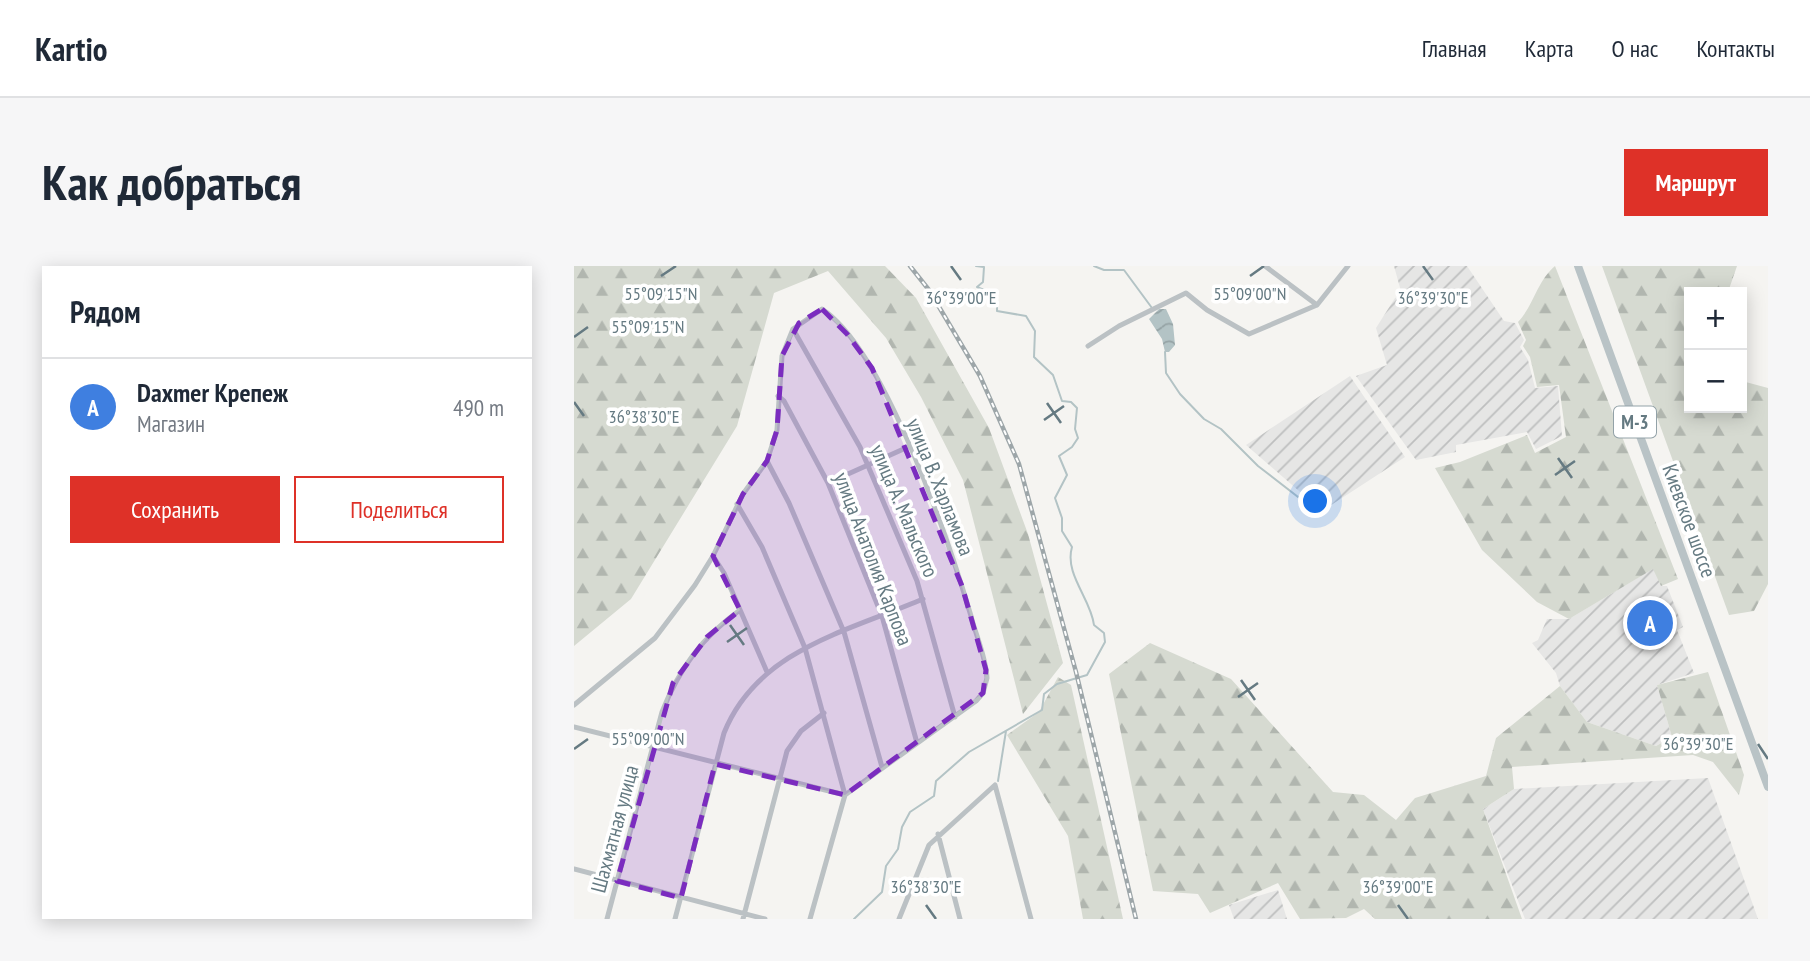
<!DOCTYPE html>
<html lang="ru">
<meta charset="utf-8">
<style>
:root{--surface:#fff;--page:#f6f6f7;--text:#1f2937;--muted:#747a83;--line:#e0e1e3;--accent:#de3128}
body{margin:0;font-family:"PT Sans Narrow",sans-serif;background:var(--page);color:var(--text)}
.controls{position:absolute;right:21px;top:21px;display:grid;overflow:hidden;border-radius:0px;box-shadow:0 4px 18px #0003}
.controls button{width:63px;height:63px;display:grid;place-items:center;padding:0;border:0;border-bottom:2px solid var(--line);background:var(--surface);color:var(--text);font:35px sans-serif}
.you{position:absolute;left:742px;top:236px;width:24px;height:24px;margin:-18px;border:5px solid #fff;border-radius:50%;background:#1a73e8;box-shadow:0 0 0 10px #1a73e833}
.badge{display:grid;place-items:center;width:46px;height:46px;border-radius:50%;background:var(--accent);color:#fff;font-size:23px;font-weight:700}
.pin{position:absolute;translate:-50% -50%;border:4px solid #fff;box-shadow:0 2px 7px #0006}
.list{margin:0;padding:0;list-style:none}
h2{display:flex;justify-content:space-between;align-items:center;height:91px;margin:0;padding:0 28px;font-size:30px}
h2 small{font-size:23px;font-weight:400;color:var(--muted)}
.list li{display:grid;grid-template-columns:46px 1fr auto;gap:21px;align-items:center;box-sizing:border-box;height:98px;padding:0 28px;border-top:2px solid var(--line)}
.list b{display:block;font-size:26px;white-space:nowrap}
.list p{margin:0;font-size:23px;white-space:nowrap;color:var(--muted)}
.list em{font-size:23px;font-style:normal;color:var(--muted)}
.actions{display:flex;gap:14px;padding:21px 28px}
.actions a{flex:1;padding:16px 0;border:2px solid var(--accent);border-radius:0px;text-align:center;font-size:24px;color:var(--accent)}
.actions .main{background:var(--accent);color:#fff}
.map{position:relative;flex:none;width:1194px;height:653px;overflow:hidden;border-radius:0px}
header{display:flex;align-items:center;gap:42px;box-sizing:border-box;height:98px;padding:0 35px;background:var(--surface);border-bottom:2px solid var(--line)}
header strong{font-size:33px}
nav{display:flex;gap:38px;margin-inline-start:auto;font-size:24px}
.intro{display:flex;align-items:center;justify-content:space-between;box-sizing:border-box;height:168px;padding:0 42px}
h1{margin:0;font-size:49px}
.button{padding:18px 32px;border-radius:0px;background:var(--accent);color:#fff;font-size:24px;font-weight:700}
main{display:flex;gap:42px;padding:0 42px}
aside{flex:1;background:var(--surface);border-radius:0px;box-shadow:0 4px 18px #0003}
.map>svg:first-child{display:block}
.industrial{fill:url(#industrial-furrows)}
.forest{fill:url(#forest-firs)}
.water{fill:url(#water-waves)}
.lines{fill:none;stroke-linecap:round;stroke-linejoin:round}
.stream{stroke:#b3c3c5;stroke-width:2}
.minor{stroke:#bbc1c4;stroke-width:5}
.highway{stroke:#b9c3c6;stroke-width:8}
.rail-casing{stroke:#9da6a9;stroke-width:4.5}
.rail{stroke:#fff;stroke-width:2;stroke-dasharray:5;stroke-linecap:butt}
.marked{fill:#7b2cbf;fill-opacity:0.2;stroke:#7b2cbf;stroke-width:5;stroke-dasharray:14 9;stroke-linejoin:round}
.ticks{fill:none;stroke:#657a82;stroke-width:2.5}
.labels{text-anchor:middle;stroke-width:7;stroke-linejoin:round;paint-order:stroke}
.shield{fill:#fff;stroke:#93a2a8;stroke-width:2}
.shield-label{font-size:19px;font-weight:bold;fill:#657a82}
.street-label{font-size:21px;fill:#657a82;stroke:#fff}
.ticks-label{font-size:18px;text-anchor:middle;fill:#657a82;stroke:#fff;stroke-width:7;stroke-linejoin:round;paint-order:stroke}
</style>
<header>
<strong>Kartio</strong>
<nav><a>Главная</a><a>Карта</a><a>О нас</a><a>Контакты</a></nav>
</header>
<div class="intro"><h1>Как добраться</h1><a class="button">Маршрут</a></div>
<main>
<aside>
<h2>Рядом<small></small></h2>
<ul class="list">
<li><span class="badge" style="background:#3f7fe0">A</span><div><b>Daxmer Крепеж</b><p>Магазин</p></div><em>490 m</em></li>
</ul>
<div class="actions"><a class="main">Сохранить</a><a>Поделиться</a></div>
</aside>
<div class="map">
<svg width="1194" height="653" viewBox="0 0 1194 653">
<defs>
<pattern id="industrial-furrows" width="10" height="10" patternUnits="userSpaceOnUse" patternTransform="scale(1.75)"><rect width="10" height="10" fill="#e6e6e5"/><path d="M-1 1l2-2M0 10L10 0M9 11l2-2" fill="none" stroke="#bebfbf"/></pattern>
<pattern id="forest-firs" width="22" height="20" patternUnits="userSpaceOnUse" patternTransform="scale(1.75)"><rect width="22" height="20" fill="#d6dad1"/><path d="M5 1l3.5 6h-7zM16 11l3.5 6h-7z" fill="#b1b6af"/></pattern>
<pattern id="water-waves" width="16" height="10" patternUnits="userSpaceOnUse" patternTransform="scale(1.75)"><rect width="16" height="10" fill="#b3c3c5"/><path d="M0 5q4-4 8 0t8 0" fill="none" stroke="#95a3a5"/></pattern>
</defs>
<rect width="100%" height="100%" fill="#f5f4f1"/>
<!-- industrial -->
<path class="industrial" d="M820,0H893L930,55L941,57L950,74L946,81L954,94L961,122L984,120L988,170L962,183L953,166L882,179V186L842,194L782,110L813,99L802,62L821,32L828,29Z
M776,110L831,191L748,245L672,179Z
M1080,302L1087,320H1093L1109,361L1103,364L1120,407L1083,419L1098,471L1082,480L1013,456L986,420L982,407L958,377L964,374L973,353H995Z
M1134,512L1184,653H951L909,543L940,523Z
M704,624L713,653H660L655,639Z"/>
<!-- forest -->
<path class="forest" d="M0,0H311L342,32L415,162L454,268L489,397L449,448L389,214L347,131L312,72L254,5L200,27L163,160L57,333L0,380Z
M981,0L1104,313L1087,320L1079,303L995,353L963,336L908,284L861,202L886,196L953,169L961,187L992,171L985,119L963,121L956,91L949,80L952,74L944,56C960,39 963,15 981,0Z
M1028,0H1163L1154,26H1115V142H1168V115L1194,122V318L1180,345L1155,349Z
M576,377L657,413L759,526L790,529L822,554L841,532L912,510L922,472L986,420L1013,456L1082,480L1098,471L1083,419L1134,406L1170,509L1165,529L1139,496L1119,489L938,501L940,523L909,543L948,653H801L790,643L772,652L726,653L704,617L636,647L624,628L579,625L535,408Z
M484,411L497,419L549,653H509L494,570L433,469L465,446Z"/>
<!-- water -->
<path class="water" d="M585,43H592L599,58L601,79L595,86H591L588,73L575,53Z"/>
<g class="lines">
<!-- stream -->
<path class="stream" d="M520,0L530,4H550L578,42
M591,86L592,107L606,128L630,153L647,163L684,200L746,248
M424,515L432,465
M280,653L308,626L312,600L324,583L328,561L336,546L360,530L362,515L395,486L468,444L470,428L483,418L513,409L531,376L530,367L520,359C517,333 490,308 498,281L488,265V252L481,232L493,209L485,190L498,181L504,172L501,163L503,142L497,136L488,135L479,109L460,91L461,65L452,50L423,45V35H415L410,24L403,21L409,16L410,1L402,0"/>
<!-- minor -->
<path class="minor" d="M691,0L743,39
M219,63L286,181L343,315L381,451
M514,80L545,60L612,27L633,44L675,68L743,39L774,0
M204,130L210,135L254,217L308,350L343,477
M193,195L215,237L270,366L308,501
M254,217L334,181
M163,238L188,281L231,382L271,529
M139,290L150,307L193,406
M0,439L81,372L121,319L139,290L169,228L193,195L203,164L208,90L219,63L248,43C311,84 375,276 397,350C402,370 412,391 413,412L409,427L402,435L271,529L236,653
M0,461L271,529
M364,568L386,653
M0,603L191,653
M33,653L88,446C105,403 128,371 166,344
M101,653L150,467C183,384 274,365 349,333
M169,653L213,485L227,465L250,447
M325,653L355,579L421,519L457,653"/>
<!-- highway -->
<path class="highway" d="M1004,0L1194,521"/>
<!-- rail casing -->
<g class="rail-casing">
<path id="rail" d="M336,0L355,24L406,110L445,198L502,406L562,653"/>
</g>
<!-- rail -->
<use href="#rail" class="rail"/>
</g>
<!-- marked area -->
<path class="marked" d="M248,43L273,68L298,102L388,320L412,404L409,427L271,529L141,498L107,632L43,615L99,417L133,371L166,344L139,290L169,228L193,195L203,164L208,90L225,57Z"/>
<!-- ticks -->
<path class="ticks" d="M377,0L387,14M849,0L859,14M87,10L102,0M676,10L690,0M0,71L14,61M0,136L10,150M473,137L487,157M470,154L490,140M984,192L998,212M981,209L1001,195M156,359L170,379M153,376L173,362M667,414L681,434M664,431L684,417M1184,478L1194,493M0,483L14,473M352,639L362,653M824,639L834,653"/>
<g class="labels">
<!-- shield labels -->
<rect class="shield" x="1040" y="140.5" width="42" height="31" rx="5"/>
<g class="shield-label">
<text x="1061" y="163">М-3</text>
</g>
<!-- street labels -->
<g class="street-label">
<text transform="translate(366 221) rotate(68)" y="7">улица В. Харламова</text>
<text transform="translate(330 245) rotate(67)" y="7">улица А. Мальского</text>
<text transform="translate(1115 255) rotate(70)" y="7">Киевское шоссе</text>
<text transform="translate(299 293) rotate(69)" y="7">улица Анатолия Карпова</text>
<text transform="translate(41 563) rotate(-75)" y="7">Шахматная улица</text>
</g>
</g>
<g class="ticks-label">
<text x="87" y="34">55°09'15"N</text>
<text x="676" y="34">55°09'00"N</text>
<text x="859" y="38">36°39'30"E</text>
<text x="387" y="38">36°39'00"E</text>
<text x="74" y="67">55°09'15"N</text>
<text x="70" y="157">36°38'30"E</text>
<text x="74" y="479">55°09'00"N</text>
<text x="1124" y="484">36°39'30"E</text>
<text x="352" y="627">36°38'30"E</text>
<text x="824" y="627">36°39'00"E</text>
</g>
</svg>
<div class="controls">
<button>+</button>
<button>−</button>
</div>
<div class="you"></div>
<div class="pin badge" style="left:1076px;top:357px;background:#3f7fe0">A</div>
</div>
</main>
